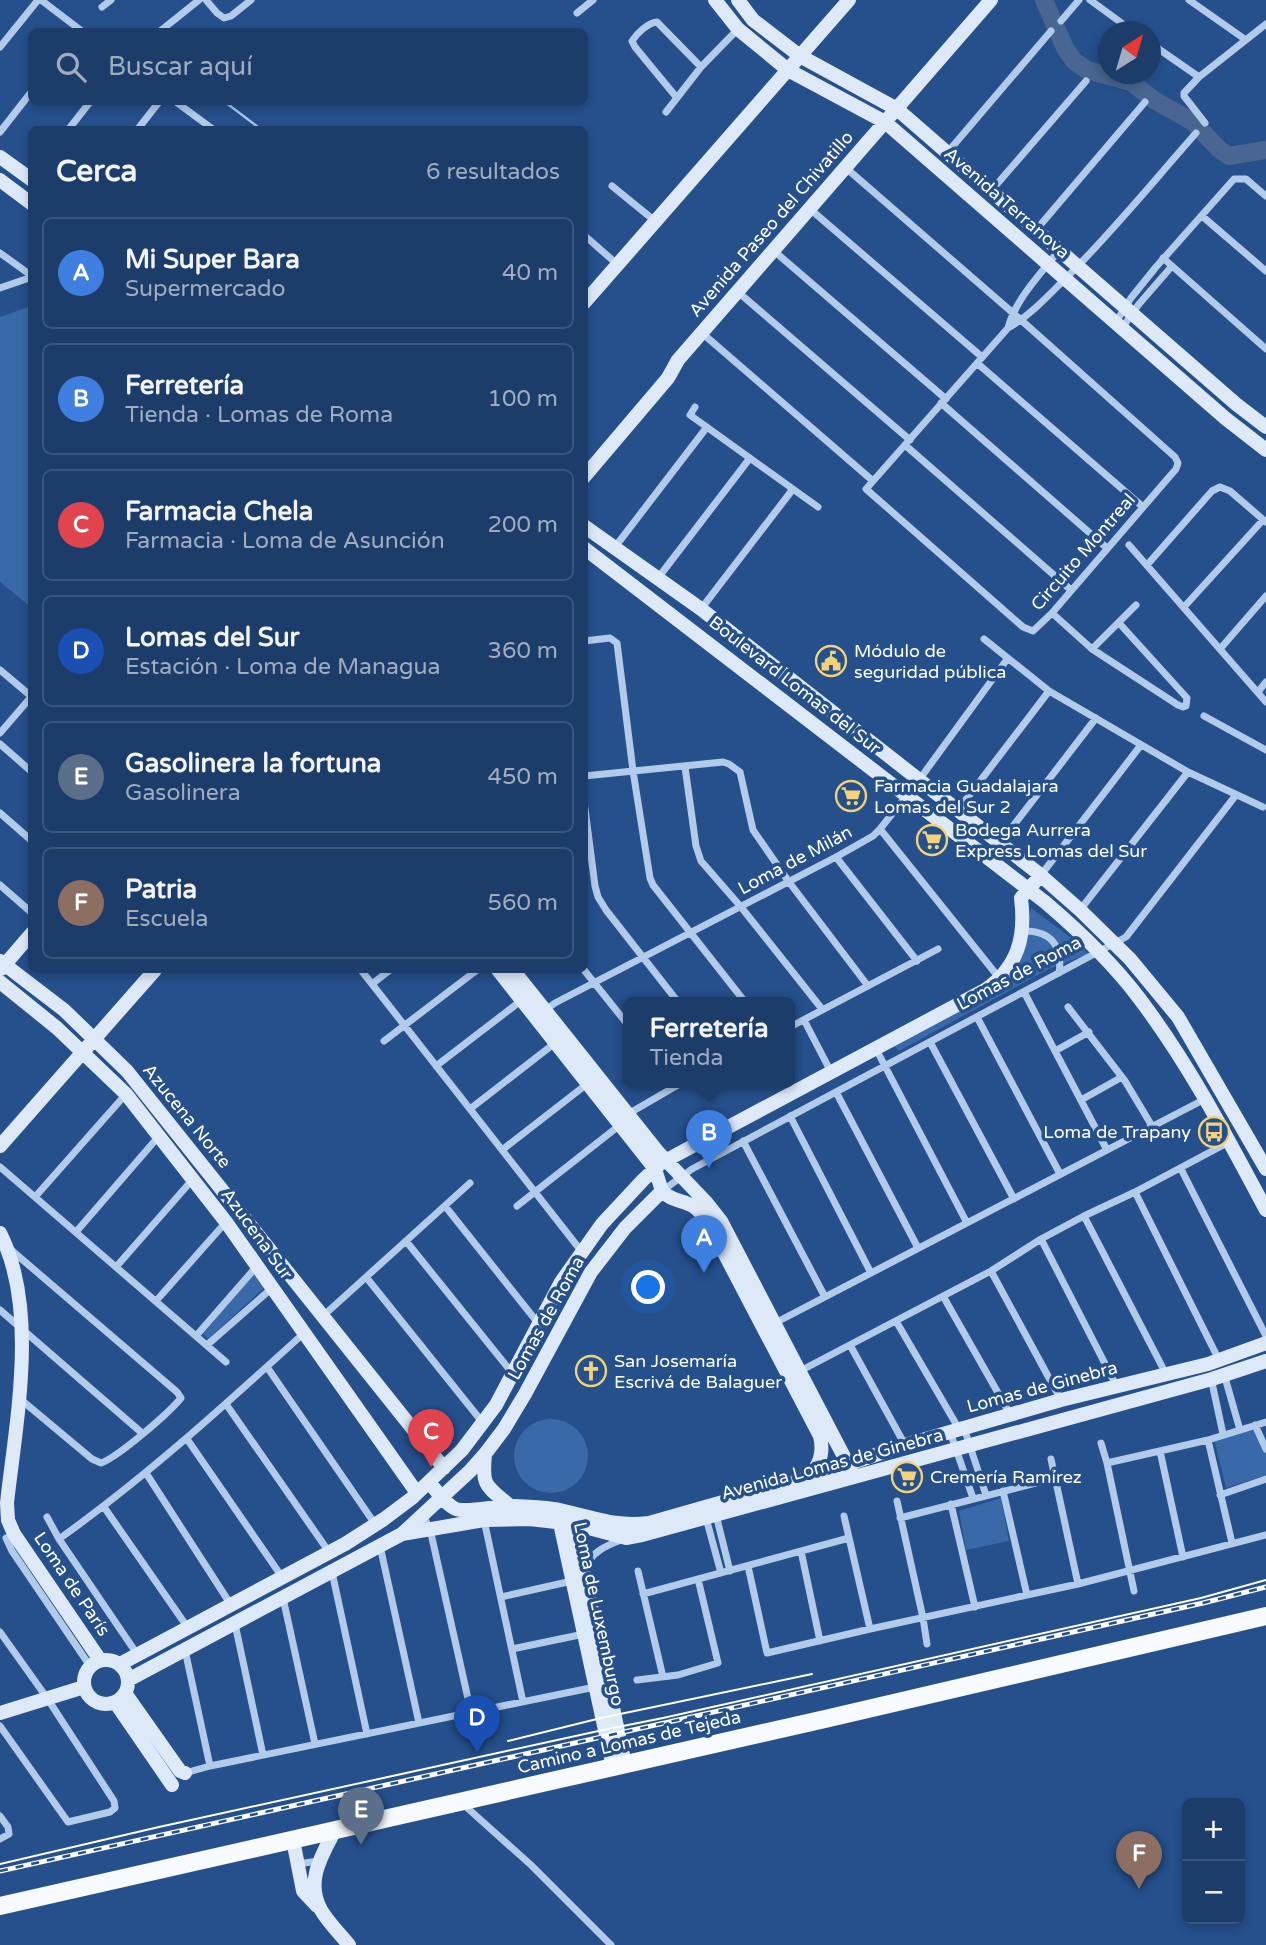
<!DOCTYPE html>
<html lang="es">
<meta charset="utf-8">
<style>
:root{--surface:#1c3c69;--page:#294771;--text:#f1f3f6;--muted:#a0adc0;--line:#3a567d;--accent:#95b2f1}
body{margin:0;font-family:"Varela Round",sans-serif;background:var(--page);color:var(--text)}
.controls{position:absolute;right:21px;bottom:21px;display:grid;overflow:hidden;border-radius:10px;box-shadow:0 4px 10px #0003}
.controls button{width:63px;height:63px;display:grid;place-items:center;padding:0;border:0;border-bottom:2px solid var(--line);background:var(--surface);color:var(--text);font:35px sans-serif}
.compass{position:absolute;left:1098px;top:21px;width:63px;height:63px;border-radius:50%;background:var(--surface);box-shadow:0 4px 10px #0003;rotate:37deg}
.you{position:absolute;left:649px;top:1288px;width:24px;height:24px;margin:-18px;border:5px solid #fff;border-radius:50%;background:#1a73e8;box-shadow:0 0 0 10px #1a73e833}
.badge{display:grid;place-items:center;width:46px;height:46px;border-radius:50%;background:var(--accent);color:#fff;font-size:23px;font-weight:700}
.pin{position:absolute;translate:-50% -58px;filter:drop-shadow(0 2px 4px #0008)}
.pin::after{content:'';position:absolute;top:37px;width:24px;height:21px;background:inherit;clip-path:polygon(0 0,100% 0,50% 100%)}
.popup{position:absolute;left:623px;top:997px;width:172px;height:91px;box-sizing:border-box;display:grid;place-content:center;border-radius:10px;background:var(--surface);filter:drop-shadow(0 2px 5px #0005);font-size:23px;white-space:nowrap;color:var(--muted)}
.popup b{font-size:26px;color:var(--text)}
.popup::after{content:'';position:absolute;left:50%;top:100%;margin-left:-14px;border:14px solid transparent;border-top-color:var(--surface)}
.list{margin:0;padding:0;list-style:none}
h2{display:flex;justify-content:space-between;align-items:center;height:91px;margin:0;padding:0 28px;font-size:30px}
h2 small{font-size:23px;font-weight:400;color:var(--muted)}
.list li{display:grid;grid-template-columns:46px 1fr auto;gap:21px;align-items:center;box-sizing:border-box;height:112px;margin:0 14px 14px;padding:0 14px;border:2px solid var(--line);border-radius:10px}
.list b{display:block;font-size:26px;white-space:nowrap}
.list p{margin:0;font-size:23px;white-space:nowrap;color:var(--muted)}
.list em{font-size:23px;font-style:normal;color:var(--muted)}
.icon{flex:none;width:38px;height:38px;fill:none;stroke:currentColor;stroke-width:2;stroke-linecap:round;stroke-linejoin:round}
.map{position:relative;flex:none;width:1266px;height:1945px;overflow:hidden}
.search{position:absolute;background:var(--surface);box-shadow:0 4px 10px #0003;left:28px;top:28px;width:560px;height:77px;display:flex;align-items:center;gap:18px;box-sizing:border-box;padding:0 24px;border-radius:10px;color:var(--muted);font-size:26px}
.panel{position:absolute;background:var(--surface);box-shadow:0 4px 10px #0003;left:28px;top:126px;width:560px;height:847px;border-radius:10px}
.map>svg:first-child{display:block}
.green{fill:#3969a8}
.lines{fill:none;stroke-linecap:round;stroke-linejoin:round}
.stream{stroke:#a8c6eb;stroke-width:2.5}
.river{stroke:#486691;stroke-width:18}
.street{stroke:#b3cbea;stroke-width:7}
.secondary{stroke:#dee9f8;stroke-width:14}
.primary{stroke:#f7fafe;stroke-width:18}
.tram{stroke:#fff;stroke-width:2}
.rail-casing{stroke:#fff;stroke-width:5}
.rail{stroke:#25508c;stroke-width:2.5;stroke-dasharray:8;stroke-linecap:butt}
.labels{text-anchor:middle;stroke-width:7;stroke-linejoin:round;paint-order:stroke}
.street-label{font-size:18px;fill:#fff;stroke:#25508c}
.poi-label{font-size:18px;fill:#fff;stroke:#25508c;text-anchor:start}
</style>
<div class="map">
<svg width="1266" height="1945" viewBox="0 0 1266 1945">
<rect width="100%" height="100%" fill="#25508c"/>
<!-- green -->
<path class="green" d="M31,306H32L31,607L0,582V317Z
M1031,908L1077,942L1088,954L1049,969L899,1051L891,1043L1003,982L1021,956Z
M256,1272L266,1286L208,1339L203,1334Z
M514 1456a37 37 0 1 1 74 0a37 37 0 1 1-74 0Z
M1255,1428L1266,1453V1475L1226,1488L1214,1439Z
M1001,1498L1009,1541L966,1550L959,1511Z"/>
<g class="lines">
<!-- stream -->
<path class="stream" d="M225,102L262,130"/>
<!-- river -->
<path class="river" d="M1044,0L1065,48L1074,61L1087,70L1131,82L1154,100L1193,122L1220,150L1229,156L1266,150"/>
<!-- street -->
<path class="street" d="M41,0L83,32
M206,0L217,13L224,18L231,16L251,0
M1090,0L1134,32
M1189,0L1246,40
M102,7L111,0
M577,13L593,0
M1061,21L1079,0
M159,32L199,0
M1150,43L1199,77
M0,47L38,0
M677,98L635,47L632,41C637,33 648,23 657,22L701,67
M176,102L214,130
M666,112L701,67L738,29
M1205,123L1184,96V93L1199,77L1266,24
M68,130L90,102
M137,130L159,102
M0,132L32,91
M947,153L1051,31
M846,168L1013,313L1021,320L1175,457L1178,463L1176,469L1052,613L1033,631L1023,627L866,489L1008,328C1028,317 1045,299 1062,282C1109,236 1152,183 1196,133
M612,186L655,221
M991,191L1086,81
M810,209L982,357
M1202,216L1266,271
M1036,230L1145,102
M584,235L618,265
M774,251L946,399
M0,253L32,276
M1163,258L1266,349
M0,288L32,277
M738,292L910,440
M1116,322L1131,298L1156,267L1234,179H1246L1266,196
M1008,328C1016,298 1041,274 1059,250
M1122,328L1139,304L1172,266
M702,333L873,481
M977,363L1143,507
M941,403L1107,548
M695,407L690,415L818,507
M905,445L1071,590
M1129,545L1266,702
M615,547L707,427
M1147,565L1212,491L1220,487L1230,491L1266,522
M658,578L750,458
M1184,607L1263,520
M701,609L793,489
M1052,613L1092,649
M1119,623L1187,698L1186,706L1183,707L1178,705L1092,649L1136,605
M984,639L1049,691L1188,772L1263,807
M584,641L610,638L617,643L633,771L650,878L653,885L745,1002
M1220,649L1266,596
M0,670L32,697
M1258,692L1266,682
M1204,716L1266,750
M0,733L31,697
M0,744L32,772
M685,767L696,846L701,861L741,907L822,1009
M584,776L723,762L729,764L740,772L753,830L789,882L868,986
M584,801L595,886L598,897L606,910L678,1002
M958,810L1049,691
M0,813L32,841
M880,829L1000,979
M1000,843L1096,718
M836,857L917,961
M1041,875L1141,745
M0,885L32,913
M1080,910L1188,772
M1022,931C1051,930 1063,946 1059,973
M361,970L582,1252
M584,970L628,1025
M372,984L390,970
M1024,992L1107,1150
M1068,1007L1125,1081L1152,1126
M544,1011L555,1003L836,857L873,836L880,829L919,780L1008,658
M977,1017L1060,1174
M804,1020L831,1072
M790,1027L938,949
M384,1041L477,970
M930,1042L1014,1199
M876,1049L967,1223
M1055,1051L1089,1032
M436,1066L522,1000
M836,1092L918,1248
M1081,1100L1122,1077
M470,1109L555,1043
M628,1114L683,1082
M790,1116L871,1273
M743,1141L825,1297
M502,1150L587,1084
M0,1167L226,1362
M1181,1169L1266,1336
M662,1191L692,1169L1126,937L1236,795
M1135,1192L1220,1362
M35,1197L126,1094
M445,1206L538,1323
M517,1206L620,1125
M1084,1216L1166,1374
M76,1232L159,1136
M1041,1239L1117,1387
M406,1241L513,1374
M10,1249L177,1392L181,1398C169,1413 118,1457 101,1463L92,1459L19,1398
M116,1267L193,1179
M991,1271L1061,1400
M366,1277L483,1423
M943,1296L1010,1414
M156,1301L226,1222
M0,1310L142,1433
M323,1316L470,1183
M896,1321L959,1429
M775,1323L1205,1099
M196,1336L257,1266
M207,1345L272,1288
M850,1345L905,1445
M267,1367L375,1524
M800,1371L991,1271L1041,1239L1084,1216L1135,1192L1229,1142
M1224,1374L1240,1430
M1211,1378L1223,1434
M226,1404L329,1552
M1255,1425L1266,1449
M964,1428L986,1495
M950,1432L973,1498
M187,1439L282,1577
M1208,1440L1232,1543
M1101,1443L1107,1463L1134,1591
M1160,1451L1183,1557
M1051,1459L1078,1584
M1107,1463L1208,1440L1266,1422
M146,1473L231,1605
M1003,1491L1027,1595
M1220,1495L1266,1479
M897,1501L923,1618L927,1644
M951,1504L975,1607
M104,1507L188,1628
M423,1515L430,1529L471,1712
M716,1515L730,1571
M844,1516L870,1629
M47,1517L59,1539L137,1654
M706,1518L721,1573
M900,1518L1055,1478
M484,1520L523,1702
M6,1538L12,1551L90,1666
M59,1539C146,1477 225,1405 304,1333
M380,1546L419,1723
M801,1551L820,1641
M748,1566L767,1653L870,1629L1078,1584L1266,1535
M585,1568C592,1552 605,1546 621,1540
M638,1571L663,1677
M332,1572L367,1734
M643,1594L849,1538
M501,1597L572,1581
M283,1598L315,1744
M235,1624L263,1755
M0,1632L47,1698L114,1801L115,1808L110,1812L68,1822L0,1726
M512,1649L584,1634
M185,1650L210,1766
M637,1680L678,1675L718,1663L698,1579
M185,1773L210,1766L595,1687
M464,1805L531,1865L611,1945
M0,1816L8,1827L9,1834L0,1839
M297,1864L319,1861"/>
<!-- secondary -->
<path class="secondary" d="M715,0L738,29L788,70L885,122L1225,418L1266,450
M738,0L753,20L800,56L897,109L1236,404L1266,427
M0,157L32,180
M0,180L32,204
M584,303L849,0
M584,477L668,378L678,360L991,0
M584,526L701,609L1038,873L1080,910L1130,959L1178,1017L1266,1169
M584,548L1045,902C1079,931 1112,962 1139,998C1189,1064 1227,1137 1266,1210
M0,961L64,1010L127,1071L444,1468
M1,969L32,933
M498,970L655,1169L662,1191
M513,970L658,1152L706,1202L721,1221L852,1472
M0,982L57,1028L126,1094L226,1222L417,1493
M0,1146L155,970
M662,1191C671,1201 682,1200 693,1206C700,1210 704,1218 709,1224L820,1436C824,1453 820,1466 807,1477
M0,1233C39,1309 16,1421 7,1503L8,1520L14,1534L100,1660
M485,1454C482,1486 485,1485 509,1505
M429,1482C436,1490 446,1505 456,1509C467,1513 500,1505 515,1506C531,1507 548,1507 564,1511C596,1518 614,1527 649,1523L804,1479L905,1445L1061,1400L1208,1364L1266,1343
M558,1514L613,1767
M572,1516L625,1764
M402,1534L484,1520L529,1519L574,1524L626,1538L642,1535L1212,1379L1266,1361
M84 1682a22 22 0 1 1 44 0a22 22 0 1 1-44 0Z
M120,1664L345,1544L384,1519L412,1498L462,1450L496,1405L561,1282L602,1224L643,1180L660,1164L676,1155L985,990C1018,967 1026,937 1021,898L1041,875
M128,1680L402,1534L470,1471L485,1454L504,1429L525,1394L591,1272L625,1228L662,1191
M125,1693L180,1771L185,1773
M115,1702L172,1785
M0,1713L84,1687
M335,1830C322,1855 305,1881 321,1910C328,1922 340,1934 349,1945
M293,1840L303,1891L317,1906"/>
<!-- primary -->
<path class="primary" d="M0,1906L825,1719L1266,1616"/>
<!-- tram -->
<path class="tram" d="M508,1741L601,1718L812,1674
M0,1864L159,1827L603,1730L663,1718L1201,1598L1266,1580"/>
<!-- rail casing -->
<g class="rail-casing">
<path id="rail" d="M0,1871L1203,1603L1266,1587"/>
</g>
<!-- rail -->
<use href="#rail" class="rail"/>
</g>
<!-- icons -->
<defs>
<g id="civic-ring" transform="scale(1.575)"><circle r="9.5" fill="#25508c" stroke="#f4d277" stroke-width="1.5"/><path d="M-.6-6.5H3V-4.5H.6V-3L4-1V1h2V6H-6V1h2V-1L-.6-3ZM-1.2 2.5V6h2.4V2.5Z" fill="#f4d277"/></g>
<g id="supermarket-ring" transform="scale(1.575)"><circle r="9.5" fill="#25508c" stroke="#f4d277" stroke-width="1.5"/><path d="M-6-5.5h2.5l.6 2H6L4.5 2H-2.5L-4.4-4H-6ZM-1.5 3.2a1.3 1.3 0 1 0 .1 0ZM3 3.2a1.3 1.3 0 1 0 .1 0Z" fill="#f4d277"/></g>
<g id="bus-ring" transform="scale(1.575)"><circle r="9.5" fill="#25508c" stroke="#f4d277" stroke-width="1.5"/><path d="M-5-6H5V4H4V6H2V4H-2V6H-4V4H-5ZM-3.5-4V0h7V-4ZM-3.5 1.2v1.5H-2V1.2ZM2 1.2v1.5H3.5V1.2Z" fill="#f4d277"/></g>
<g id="church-ring" transform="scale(1.575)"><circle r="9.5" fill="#25508c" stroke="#f4d277" stroke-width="1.5"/><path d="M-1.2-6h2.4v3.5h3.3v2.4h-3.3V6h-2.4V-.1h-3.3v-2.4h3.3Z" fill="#f4d277"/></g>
</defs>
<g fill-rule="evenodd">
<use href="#civic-ring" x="831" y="661"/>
<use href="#supermarket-ring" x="851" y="796"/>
<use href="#supermarket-ring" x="932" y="840"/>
<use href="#bus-ring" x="1214" y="1132"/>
<use href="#church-ring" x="591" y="1371"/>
<use href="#supermarket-ring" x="907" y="1477"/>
</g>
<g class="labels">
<!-- street labels -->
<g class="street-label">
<text transform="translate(1007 203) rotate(41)" y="6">Avenida Terranova</text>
<text transform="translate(771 224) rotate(-49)" y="6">Avenida Paseo del Chivatillo</text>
<text transform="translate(1083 552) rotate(-49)" y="6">Circuito Montreal</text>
<text transform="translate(795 685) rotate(38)" y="6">Boulevard Lomas del Sur</text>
<text transform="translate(795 860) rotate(-28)" y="6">Loma de Milán</text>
<text transform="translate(1019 973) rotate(-28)" y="6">Lomas de Roma</text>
<text transform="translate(187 1116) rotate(51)" y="6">Azucena Norte</text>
<text transform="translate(257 1234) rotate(54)" y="6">Azucena Sur</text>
<text transform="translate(546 1318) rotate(-61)" y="6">Lomas de Roma</text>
<text transform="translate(1042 1387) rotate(-15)" y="6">Lomas de Ginebra</text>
<text transform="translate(832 1464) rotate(-15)" y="6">Avenida Lomas de Ginebra</text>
<text transform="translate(72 1584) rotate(56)" y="6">Loma de París</text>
<text transform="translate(599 1614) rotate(78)" y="6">Loma de Luxemburgo</text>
<text transform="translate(629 1742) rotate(-13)" y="6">Camino a Lomas de Tejeda</text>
</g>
<!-- poi labels -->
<g class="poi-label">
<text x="854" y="657">Módulo de<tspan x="854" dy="21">seguridad pública</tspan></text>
<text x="874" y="792">Farmacia Guadalajara<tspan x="874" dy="21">Lomas del Sur 2</tspan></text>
<text x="955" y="836">Bodega Aurrera<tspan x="955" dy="21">Express Lomas del Sur</tspan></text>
<text x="1191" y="1138" text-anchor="end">Loma de Trapany</text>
<text x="614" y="1367">San Josemaría<tspan x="614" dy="21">Escrivá de Balaguer</tspan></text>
<text x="930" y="1483">Cremería Ramírez</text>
</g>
</g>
</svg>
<div class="controls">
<button>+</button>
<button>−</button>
</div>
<svg class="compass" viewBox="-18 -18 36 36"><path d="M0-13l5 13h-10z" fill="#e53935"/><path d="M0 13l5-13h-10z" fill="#a0adc0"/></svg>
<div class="you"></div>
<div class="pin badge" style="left:704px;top:1273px;background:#3f7fe0">A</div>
<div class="pin badge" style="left:709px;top:1168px;background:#3f7fe0">B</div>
<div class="popup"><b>Ferretería</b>Tienda</div>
<div class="pin badge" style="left:431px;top:1467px;background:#e0444e">C</div>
<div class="pin badge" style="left:477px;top:1753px;background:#1a4fb4">D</div>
<div class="pin badge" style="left:361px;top:1845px;background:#5c6f8a">E</div>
<div class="pin badge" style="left:1139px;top:1889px;background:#8d6e63">F</div>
<div class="search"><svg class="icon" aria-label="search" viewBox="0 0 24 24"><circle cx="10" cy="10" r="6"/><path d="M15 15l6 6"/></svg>Buscar aquí</div>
<section class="panel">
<h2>Cerca<small>6 resultados</small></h2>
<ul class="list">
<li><span class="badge" style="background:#3f7fe0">A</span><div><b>Mi Super Bara</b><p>Supermercado</p></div><em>40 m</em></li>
<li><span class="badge" style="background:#3f7fe0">B</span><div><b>Ferretería</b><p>Tienda · Lomas de Roma</p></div><em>100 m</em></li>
<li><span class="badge" style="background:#e0444e">C</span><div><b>Farmacia Chela</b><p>Farmacia · Loma de Asunción</p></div><em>200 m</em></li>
<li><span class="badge" style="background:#1a4fb4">D</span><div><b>Lomas del Sur</b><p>Estación · Loma de Managua</p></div><em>360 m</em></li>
<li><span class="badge" style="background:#5c6f8a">E</span><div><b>Gasolinera la fortuna</b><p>Gasolinera</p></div><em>450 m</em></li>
<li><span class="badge" style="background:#8d6e63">F</span><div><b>Patria</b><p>Escuela</p></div><em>560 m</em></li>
</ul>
</section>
</div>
